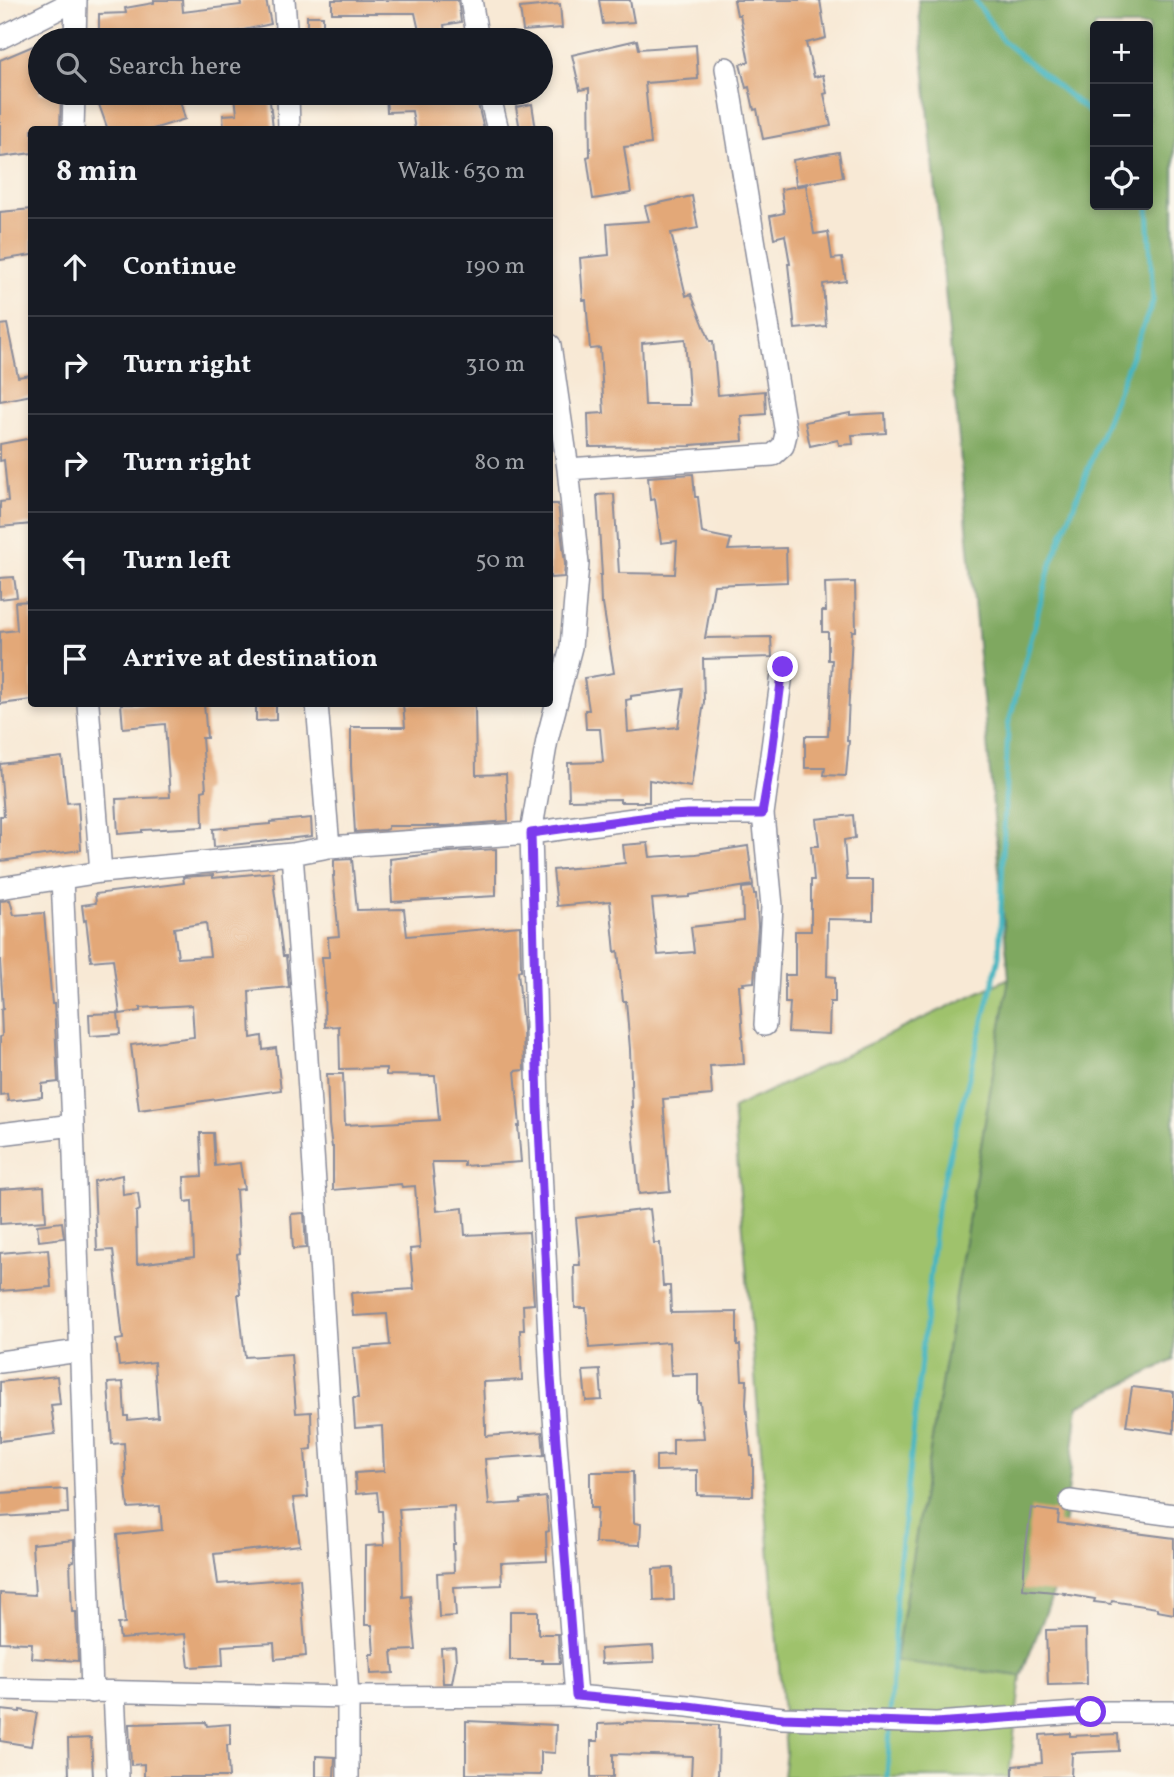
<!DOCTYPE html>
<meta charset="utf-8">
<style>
:root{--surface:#171b24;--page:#242831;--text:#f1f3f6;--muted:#9ea1a6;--line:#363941}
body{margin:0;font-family:Vollkorn,serif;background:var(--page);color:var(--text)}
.controls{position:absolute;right:21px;top:21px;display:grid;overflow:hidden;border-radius:7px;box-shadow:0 4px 10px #0003}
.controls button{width:63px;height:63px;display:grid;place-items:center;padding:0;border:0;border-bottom:2px solid var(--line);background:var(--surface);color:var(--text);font:35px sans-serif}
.stop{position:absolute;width:21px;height:21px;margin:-16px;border:5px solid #7c3aed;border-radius:50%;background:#fff}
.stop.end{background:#7c3aed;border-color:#fff;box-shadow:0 2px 7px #0008}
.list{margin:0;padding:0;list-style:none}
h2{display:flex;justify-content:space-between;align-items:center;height:91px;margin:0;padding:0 28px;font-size:30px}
h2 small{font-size:23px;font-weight:400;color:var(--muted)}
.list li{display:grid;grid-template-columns:46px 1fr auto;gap:21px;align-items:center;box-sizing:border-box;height:98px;padding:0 28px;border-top:2px solid var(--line)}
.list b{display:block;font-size:26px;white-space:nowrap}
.list em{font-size:23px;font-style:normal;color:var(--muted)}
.icon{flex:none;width:38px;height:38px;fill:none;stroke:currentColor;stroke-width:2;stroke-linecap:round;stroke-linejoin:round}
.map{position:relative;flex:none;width:1174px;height:1777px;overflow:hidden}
.search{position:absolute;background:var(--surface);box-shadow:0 4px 10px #0003;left:28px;top:28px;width:525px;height:77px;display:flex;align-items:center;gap:18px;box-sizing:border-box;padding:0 24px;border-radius:38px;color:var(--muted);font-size:26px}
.panel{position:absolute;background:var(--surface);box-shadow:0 4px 10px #0003;left:28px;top:126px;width:525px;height:581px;border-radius:7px}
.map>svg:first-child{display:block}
.green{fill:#9fc26c;stroke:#5d7865;stroke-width:2}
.forest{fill:#7fa860;stroke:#4d6c5f;stroke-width:2;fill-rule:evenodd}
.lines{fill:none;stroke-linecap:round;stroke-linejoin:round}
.stream{stroke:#47b6c1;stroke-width:5}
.building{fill:#e3a878;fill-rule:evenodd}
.street-casing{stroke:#8a8c9a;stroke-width:24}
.street{stroke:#fff;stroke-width:21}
.route{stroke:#7c3aed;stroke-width:9}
</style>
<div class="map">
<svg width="1174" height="1777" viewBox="0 0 1174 1777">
<rect width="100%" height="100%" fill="#fbf7ec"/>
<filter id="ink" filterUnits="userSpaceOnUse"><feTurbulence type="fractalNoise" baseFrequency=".0143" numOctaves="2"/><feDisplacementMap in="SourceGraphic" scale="14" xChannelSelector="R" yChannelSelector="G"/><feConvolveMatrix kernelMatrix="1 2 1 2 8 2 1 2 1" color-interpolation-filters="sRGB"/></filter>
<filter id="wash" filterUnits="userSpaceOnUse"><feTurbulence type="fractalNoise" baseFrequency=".00686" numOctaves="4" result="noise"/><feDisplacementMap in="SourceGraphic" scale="28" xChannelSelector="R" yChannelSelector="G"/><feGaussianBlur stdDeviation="1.57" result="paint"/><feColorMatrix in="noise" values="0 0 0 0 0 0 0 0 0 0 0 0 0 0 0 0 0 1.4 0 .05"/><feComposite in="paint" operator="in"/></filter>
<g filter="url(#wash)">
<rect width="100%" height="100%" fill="#f8e9d5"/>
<!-- green -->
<path class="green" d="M1009,978L895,1661L1021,1676L1009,1777H783L786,1752L733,1108Z"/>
<!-- forest -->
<path class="forest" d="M918,0H1174V1360L1078,1406L1058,1581L1021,1676L895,1661L1009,978ZM1095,26H1148V205H1095Z"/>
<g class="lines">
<!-- stream -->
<path class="stream" d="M975,0L1003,41L1095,117
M890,1718L896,1596L938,1201L999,958L1008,726L1050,567L1153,301L1148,205
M887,1777L890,1728"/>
</g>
<g id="blocks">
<!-- building -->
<path class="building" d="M154,0H182L183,12L241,5L240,0H266L271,24L230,33L231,40H99V14L126,13L125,8L154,3Z
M332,0H458L461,22L444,25L446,40H421L415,13H332Z
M599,0H630L634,22L603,24Z
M734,0H820L826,38L806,43L814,77L823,75L827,93L824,94L831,126L763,139L757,109L754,110L749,87L746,88L740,64L749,62L740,15H737Z
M560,4L562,28L523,31L520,8Z
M307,16H323V40H307Z
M637,40L639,49L696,45L698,79L645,83L651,144L624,147L631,193L593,199L587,157L590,156L589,88L580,90L572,55Z
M40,43V93H61L60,129L32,130V153L0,157V60Z
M95,93H178L185,119L150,130H108Z
M269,93L273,128L224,130L223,115L237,114L235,95Z
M386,93H455L456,100L476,96L484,130H415L412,111L387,112Z
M532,104L536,130H520L516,107Z
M839,152L843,177L796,185L793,160Z
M806,185L814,234L828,232L832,259L842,258L846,281L823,284L826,326L795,329L788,264H790L785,235L774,238L770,216L784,213L781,189Z
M692,196L698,228L671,233L686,296L691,294L710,341H713L718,395L765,391L766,414L741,416L743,441L691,445V446L589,447L588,414L604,413L600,348L590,349L586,300H583L580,258L609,255L607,224L649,221L645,206ZM685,339L690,405H645L642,343Z
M32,209V255L0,260V212Z
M7,324L18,377L32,375V395L0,401V325Z
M850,413V415L885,413L886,433L852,435L853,444L839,445L838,440L810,446L805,422Z
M32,438V524L0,527V502L8,501L4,460L0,461V444Z
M693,474L695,497H698L702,533L731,539L728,550L786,548L787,582L714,585L705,638L771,637L772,657L703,659L704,702L691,787L649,780V802H620V799L569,800L568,763L603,762L600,729H586L585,710H589L584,678L614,673L603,604H601L600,575H602L597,495L614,494L619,573L675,574L677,541L661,543L655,499L650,500L648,477ZM684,689L678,727L628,732L626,700L631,699V696Z
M550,504H558L565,564L564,577L550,578Z
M14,577L17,597L0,599V578Z
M855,582L856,631H852L847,741H849L846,776L824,775L825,768H805V736H828L832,660H828V632H822V611H826L825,583Z
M32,601V700L0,704V632L17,630L15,602Z
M121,704H204L207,738H202L206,790L202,791L203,827L142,830V832L118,834L116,799L170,797L165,724L123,728Z
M256,704H276V720L256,721Z
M403,704H475L476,775L506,774L508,821L447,826H388V829L384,830L355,832L351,765V727H405Z
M62,757L67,803L78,802L81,850L0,861V816H4L0,764Z
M853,815L855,838L844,840L847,880H873V920L828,919L827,976L835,977V1002H830L829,1034L788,1032L790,1003H785V975H795V931H811V880H814L811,846H819L816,819Z
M311,818L312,836L214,847L213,829L270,824V822Z
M648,843L650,857L696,854L748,846L753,885L689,895V897L652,899L658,955L694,952L691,927L743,921L742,888L753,887L754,894H756L758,926L754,982L743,983L744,985H739L743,1036H742L744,1064L710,1066L712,1095L663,1099L670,1191L639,1194L631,1107H632L630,1049L626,1001H623L618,951L615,952L610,901L557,906L553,870L625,863L623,845Z
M496,849V896L392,902L390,859L449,852Z
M352,859L357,910L404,909L407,936L520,926L521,970L518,971L523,1028L524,1070L515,1071L520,1126H518L521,1162L464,1166V1162H432L437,1211L463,1208L465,1235L529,1232L534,1304L523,1305L524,1330H520L522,1380L483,1382L485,1425H486V1436L542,1432L544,1455L485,1459L489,1505L521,1503V1500L546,1497L549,1531L546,1532L547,1561L501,1563L502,1585L454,1587L456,1616L439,1617L437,1573L454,1572L453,1544H455L454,1506L399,1509L402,1541L403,1597L411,1596L416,1650L392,1651L394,1673L371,1674L370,1654H374L372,1625H365V1546L384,1545L382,1511H379L377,1492L356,1494L355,1473L384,1471L382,1426L355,1428L353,1398H358L353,1348L390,1345L387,1314L353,1316L351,1293L414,1289L410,1249L420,1248L415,1186L402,1187L401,1184L333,1190V1147H332L329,1125L327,1074H343L345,1125L439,1120L435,1076L386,1075V1068L340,1069L339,1026L325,1027L324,993H325L322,957H329L328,937L339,936L333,876H334V860Z
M273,872L275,888H274L283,956H286L289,987L249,991L251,1038L262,1036L263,1050L276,1048L281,1090L139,1110L131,1045L194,1037L192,1005L140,1008V1011L120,1014L113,959L91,961L86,920L84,921L82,905L96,903L95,894L184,883L183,877L213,875V878ZM206,923L210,956L178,958L174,928Z
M10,900L14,915L44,913L52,1004H54L58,1082L42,1084V1097L8,1101L7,1094L0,1095V1037L2,1036L1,1010L3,1009L0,961V901Z
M118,1013L120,1034L90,1036L89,1014Z
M200,1133H213L215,1166L240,1163L244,1189L236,1190L240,1253L237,1254L240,1294H238L245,1357L291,1354L296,1413L311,1412L312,1449L305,1450L308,1497L293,1498L300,1545L214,1554L218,1584L300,1578L306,1656L275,1659L274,1643L222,1646L223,1665L189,1667L185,1634L120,1639L118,1624L125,1623L117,1535L162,1530L160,1506L128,1508L125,1476H126L124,1443L112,1444L108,1383L123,1382L125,1416H128V1420L158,1417L154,1362L119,1366L116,1340L123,1339L113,1250L97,1251L94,1181L122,1175L123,1195L138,1193L140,1210L136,1212L137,1264L194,1257L192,1201L185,1202L184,1177L202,1176Z
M44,1186L46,1221L0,1224V1189Z
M650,1209L654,1243H660L663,1286H670L671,1313L737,1312V1345H740L742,1380H747L746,1404L751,1456H753V1496L697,1495V1470L656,1471V1456L673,1455V1439L704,1438L700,1402H698V1374L671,1375L669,1342L589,1348L586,1308H575L574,1265H580L576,1218Z
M304,1213L306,1248L293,1249L291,1214Z
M62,1222L64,1238L39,1241L37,1225Z
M48,1249L51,1287L0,1291V1253Z
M600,1370L602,1400L586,1401L583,1371Z
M57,1376L60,1404L51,1405L55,1434L0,1441V1382Z
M1132,1387L1174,1392V1433L1126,1426Z
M590,1472H633L634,1523L641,1524L640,1545L595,1543L597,1508H590Z
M67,1489L68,1513L0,1517V1493Z
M1031,1508L1059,1512L1058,1523L1174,1538V1614L1157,1611V1608L1112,1601L1111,1604L1094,1602L1095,1599L1064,1594L1065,1593L1023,1589L1025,1555Z
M74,1540V1561L70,1562L72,1612H76L78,1661L31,1658L32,1643L0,1642V1593L35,1595L32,1544Z
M673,1568L674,1600L654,1601L653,1569Z
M510,1611H538V1634H558L560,1663H542V1660H510Z
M1086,1629L1087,1684L1048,1685L1046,1630Z
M653,1646L654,1662L601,1664L600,1649Z
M455,1647L456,1661L452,1683H443L441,1648Z
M1,1710L20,1712V1710L37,1713L31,1746L0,1741Z
M466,1721L556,1725L555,1753L541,1752V1775L466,1774Z
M206,1722L207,1726L230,1724V1745H227L229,1777H144V1764L131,1765L129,1724Z
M627,1722L719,1725L718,1777H691L692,1756L613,1754V1777H591V1741H598V1724L627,1723Z
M1070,1733V1736L1118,1734L1119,1751L1072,1753L1071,1777H1013V1766L1042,1763L1040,1735Z
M91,1738L93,1777H69L68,1739Z
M316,1756L335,1757L334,1777H316Z"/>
</g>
</g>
<g filter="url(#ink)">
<use href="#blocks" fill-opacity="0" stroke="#8a8c9a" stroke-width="2"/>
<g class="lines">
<!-- street casing -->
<g class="street-casing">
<path id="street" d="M284,0L287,40
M471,0L478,40
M0,38L76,0
M75,40L76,0
M288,93L289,130
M489,93L498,130
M73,130L74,93
M550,345L568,469L578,564L571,647L547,740L531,833L538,1106L551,1379L576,1696
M568,469L773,455L783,446L786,434L726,68
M88,704L101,872
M317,704L329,847
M292,854L305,1028L348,1697V1777
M62,878L73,1125L92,1692
M0,888L101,872L292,854L329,847L531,833L656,816L688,814H763
M765,1025L772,906L763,814L783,667
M0,1134L73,1125
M0,1362L79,1351
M1070,1501L1174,1515
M0,1689L348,1697L576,1696L688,1706L783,1718L936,1723L1091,1712H1174
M114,1692L118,1777"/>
</g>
<!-- street -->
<use href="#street" class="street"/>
</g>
</g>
<g class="lines" filter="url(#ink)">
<!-- route -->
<path class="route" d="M783,667L771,761L762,814H688L656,816L531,833L538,1106L551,1378L576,1696L688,1706L783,1718L936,1723L1091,1712"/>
</g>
</svg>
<div class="controls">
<button>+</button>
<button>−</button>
<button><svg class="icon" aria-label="locate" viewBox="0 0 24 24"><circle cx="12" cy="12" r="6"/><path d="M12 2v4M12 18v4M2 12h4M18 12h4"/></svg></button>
</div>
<div class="stop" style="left:1091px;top:1712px"></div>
<div class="stop end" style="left:783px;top:667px"></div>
<div class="search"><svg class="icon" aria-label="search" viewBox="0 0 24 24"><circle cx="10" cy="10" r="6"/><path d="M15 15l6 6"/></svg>Search here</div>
<section class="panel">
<h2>8 min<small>Walk · 630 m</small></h2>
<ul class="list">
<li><svg class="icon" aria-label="ahead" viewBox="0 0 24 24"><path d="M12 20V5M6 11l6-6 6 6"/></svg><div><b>Continue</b></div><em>190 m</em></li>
<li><svg class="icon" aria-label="right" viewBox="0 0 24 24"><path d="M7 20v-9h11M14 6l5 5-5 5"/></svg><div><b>Turn right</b></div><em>310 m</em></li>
<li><svg class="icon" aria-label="right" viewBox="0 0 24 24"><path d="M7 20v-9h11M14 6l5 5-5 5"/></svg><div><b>Turn right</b></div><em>80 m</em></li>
<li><svg class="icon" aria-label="left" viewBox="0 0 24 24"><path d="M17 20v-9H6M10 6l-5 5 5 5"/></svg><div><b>Turn left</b></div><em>50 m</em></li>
<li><svg class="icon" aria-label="arrive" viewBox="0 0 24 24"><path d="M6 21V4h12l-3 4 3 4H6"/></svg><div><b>Arrive at destination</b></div></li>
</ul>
</section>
</div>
